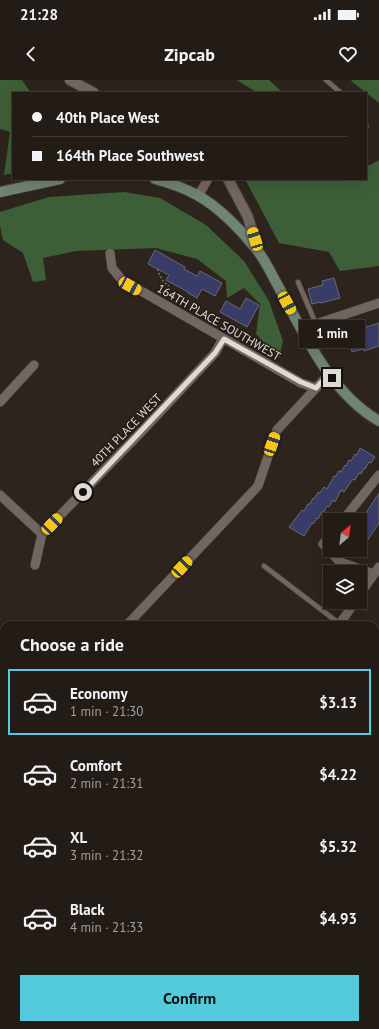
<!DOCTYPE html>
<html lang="en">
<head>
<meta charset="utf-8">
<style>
	:root { --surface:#221b16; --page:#2e2823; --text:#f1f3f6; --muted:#a2a1a1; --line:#3f3935; --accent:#53cbdc }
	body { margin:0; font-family:"PT Sans",sans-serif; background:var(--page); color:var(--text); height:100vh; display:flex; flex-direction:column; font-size:15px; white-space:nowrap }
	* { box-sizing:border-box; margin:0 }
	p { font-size:13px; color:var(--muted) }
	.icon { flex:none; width:22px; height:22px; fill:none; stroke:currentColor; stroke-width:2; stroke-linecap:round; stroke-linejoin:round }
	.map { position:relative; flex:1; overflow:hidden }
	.panel { position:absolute; left:0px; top:541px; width:379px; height:408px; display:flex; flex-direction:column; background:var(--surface); border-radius:12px 12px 0 0; box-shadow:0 4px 16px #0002,0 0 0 1px var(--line) }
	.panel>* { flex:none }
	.banner { position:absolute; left:12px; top:12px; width:355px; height:88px; border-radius:0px; box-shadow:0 4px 16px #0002,0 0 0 1px var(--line); display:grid; align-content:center; height:88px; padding:0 20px; background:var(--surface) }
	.needle { width:26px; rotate:29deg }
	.buttons { position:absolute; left:323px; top:433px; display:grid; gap:8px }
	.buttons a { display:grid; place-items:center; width:44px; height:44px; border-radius:0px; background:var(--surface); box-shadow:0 4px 16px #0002,0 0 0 1px var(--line); font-size:20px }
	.end { position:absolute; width:18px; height:18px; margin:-9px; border:5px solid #e0dad5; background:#111; box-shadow:0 0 0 2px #111 }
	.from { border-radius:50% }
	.bubble { position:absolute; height:28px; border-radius:0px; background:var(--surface); box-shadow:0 4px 16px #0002,0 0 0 1px var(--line); font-size:13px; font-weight:600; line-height:28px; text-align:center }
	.car { position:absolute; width:12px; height:24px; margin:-12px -6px; border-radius:5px; box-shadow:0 0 3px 1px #0007; background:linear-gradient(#f5c518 24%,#345 0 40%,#f5c518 0 76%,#345 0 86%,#f5c518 0) }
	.banner b { display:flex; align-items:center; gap:14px; height:38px; font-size:15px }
	.banner b+b { border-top:1px solid var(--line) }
	.banner i { width:10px; height:10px; background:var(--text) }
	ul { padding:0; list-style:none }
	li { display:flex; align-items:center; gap:12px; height:66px; margin:0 8px 6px; padding:0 12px; border:2px solid transparent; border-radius:0px }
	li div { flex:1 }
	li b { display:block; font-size:15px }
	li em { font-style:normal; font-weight:600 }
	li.active { border-color:var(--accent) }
	li>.icon { width:36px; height:36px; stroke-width:1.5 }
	h2 { padding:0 20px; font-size:18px; line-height:48px }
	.action { display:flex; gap:8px; margin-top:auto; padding:8px 20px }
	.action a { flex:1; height:46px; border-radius:0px; background:var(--accent); color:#111; font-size:16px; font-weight:600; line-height:46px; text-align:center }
	.status { display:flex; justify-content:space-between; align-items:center; height:28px; padding:0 20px; background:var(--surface); direction:ltr }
	.status svg { height:11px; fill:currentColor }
	header { display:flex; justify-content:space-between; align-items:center; height:52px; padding:0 20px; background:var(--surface); font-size:18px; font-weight:600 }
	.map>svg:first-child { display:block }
	.green { fill:#364d31 }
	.forest { fill:#3d5f37 }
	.building { fill:#3a3c68; stroke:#686975 }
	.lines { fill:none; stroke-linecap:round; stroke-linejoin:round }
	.service-casing { stroke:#463f38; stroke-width:6 }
	.minor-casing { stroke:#463f38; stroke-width:10 }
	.tertiary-casing { stroke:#463f38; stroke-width:12 }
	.secondary-casing { stroke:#463f38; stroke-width:12 }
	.path { stroke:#79716b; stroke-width:1.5; stroke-dasharray:2 2; stroke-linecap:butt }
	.service { stroke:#72675f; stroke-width:4.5 }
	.minor { stroke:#72675f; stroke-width:9 }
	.tertiary { stroke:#72675f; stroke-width:10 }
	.secondary { stroke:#708473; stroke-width:10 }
	.route { stroke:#e0dad5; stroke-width:5 }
	.labels { text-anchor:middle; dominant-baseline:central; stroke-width:3; stroke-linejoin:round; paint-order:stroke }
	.street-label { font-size:12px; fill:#e0dad5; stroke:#231b14 }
</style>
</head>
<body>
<div class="status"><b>21:28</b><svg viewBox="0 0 49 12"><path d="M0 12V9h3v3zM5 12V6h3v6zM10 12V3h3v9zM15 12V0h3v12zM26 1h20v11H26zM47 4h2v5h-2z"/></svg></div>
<header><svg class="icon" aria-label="back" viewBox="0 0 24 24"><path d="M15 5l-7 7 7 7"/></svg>Zipcab<svg class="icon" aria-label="heart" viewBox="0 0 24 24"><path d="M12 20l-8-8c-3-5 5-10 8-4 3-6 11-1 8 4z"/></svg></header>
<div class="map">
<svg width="379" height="949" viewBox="0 0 379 949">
	<rect width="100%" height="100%" fill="#2d241d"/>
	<path class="green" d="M220,945H258L257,948L258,949H217Z"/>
	<path class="forest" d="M0,0H22L31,13H13V93L4,95L10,52L0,49Z
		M237,0H269L283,13H256V12Z
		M352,0H379V23L351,1Z
		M379,80V186L340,191L329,172L279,163L245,99H366V85H370Z
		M124,112L160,118L206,145L244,181L269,221L283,261L279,278L256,254L260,224L244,208L227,218L226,201L197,179L156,168L76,171L43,178L46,200L33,202L23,173L3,160L0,146V132L49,117Z"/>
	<path class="building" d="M155,170L185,187L184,189L197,196L200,191L222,203L215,216L202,209L197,218L188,213V212L166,200L169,195L148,184Z
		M334,198L340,218L321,223V222L312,224L308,209L323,205L322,201Z
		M246,218L259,225L247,247L220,232L226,221L240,229Z
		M379,243V266L364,271L363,269L352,272L347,253Z
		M360,368L375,377L371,383L369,382L365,389L364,388L361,394L359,393L355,400L353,399L344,412L341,410L335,422L333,420L329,427L327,426L324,432H322L318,439L317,438L313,444L312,443L304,456L289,447L302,430L304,431L308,424H310L313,418L314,419L318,412L320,413L324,407L327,409L334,396L335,397L339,391L341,392L345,385L346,386L349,380L351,381L355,374L357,375Z
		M379,413V443L360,472V442Z"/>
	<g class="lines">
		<defs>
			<path id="service" d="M326,0L341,13
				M366,45V47
				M298,202L316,244
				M264,486L340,544
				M0,800L4,802"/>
			<path id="minor" d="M198,116L208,99
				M110,173L112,188L122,200L301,303L316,308L329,294
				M301,249L379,223
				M0,322L34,285
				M0,415L42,454
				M343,440L379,395
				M42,454L144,349L215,273L223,259
				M330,456L323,464L340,482L374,494
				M35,485L42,454
				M360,514L379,487
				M127,545L258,406L277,350L316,308
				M339,545L355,522
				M0,590L4,593
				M375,692L379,687
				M375,710L379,712
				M0,721L4,723
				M0,778L4,775
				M0,906L4,902
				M145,945L152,949
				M363,945L370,949"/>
			<path id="tertiary" d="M70,0L94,13
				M228,99L248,137L258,171"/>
			<path id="secondary" d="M155,99C170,103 184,108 197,115C219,127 242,151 257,170C265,180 271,193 277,204C304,253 329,312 379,341
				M0,112L60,99"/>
		</defs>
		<use href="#service" class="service-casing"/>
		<use href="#minor" class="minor-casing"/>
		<use href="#tertiary" class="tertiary-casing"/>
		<use href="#secondary" class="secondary-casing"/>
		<path class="path" d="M158,189V192L163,201L169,206
			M211,949L213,945
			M223,949L225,946L236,945L241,949"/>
		<use href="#service" class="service"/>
		<use href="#minor" class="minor"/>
		<use href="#tertiary" class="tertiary"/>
		<use href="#secondary" class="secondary"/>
	</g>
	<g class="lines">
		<path class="route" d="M83,412L215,273L224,259L301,302L316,308L329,294L332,298"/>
	</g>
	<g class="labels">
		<g class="street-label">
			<text transform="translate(219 242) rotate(30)">164TH PLACE SOUTHWEST</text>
			<text transform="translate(126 350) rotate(-46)">40TH PLACE WEST</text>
		</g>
	</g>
</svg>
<div class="buttons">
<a><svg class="needle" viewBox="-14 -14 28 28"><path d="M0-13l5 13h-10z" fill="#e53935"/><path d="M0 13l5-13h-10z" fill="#a2a1a1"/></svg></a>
<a><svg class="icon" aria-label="layers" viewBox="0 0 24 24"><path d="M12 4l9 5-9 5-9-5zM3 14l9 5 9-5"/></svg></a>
</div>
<i class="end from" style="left:83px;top:412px"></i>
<i class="end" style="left:332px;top:298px"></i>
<div class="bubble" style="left:299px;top:240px;width:66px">1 min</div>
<i class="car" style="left:255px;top:159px;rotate:343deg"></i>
<i class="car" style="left:130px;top:206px;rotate:119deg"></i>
<i class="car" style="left:287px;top:223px;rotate:151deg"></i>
<i class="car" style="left:272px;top:364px;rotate:19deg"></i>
<i class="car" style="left:52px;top:444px;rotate:44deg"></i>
<i class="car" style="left:182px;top:487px;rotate:43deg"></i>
<div class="banner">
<b><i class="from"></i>40th Place West</b>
<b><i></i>164th Place Southwest</b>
</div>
<section class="panel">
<h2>Choose a ride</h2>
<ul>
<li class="active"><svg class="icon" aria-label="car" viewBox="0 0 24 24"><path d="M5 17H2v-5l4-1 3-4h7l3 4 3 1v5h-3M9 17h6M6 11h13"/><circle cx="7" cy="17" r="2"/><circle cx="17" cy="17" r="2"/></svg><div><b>Economy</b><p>1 min · 21:30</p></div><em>$3.13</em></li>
<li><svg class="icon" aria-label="car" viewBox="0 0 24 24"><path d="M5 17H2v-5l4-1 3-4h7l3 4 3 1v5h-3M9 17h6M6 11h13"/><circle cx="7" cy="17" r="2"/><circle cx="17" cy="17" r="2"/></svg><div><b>Comfort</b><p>2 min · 21:31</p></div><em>$4.22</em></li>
<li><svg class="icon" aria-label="car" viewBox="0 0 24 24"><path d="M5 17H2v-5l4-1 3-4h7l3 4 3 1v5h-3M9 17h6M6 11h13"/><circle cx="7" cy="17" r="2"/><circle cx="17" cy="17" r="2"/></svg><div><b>XL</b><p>3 min · 21:32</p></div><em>$5.32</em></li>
<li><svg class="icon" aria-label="car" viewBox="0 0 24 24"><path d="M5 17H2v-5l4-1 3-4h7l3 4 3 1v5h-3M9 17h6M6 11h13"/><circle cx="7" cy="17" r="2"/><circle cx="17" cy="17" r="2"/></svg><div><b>Black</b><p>4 min · 21:33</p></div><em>$4.93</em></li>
</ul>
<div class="action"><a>Confirm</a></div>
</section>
</div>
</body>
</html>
